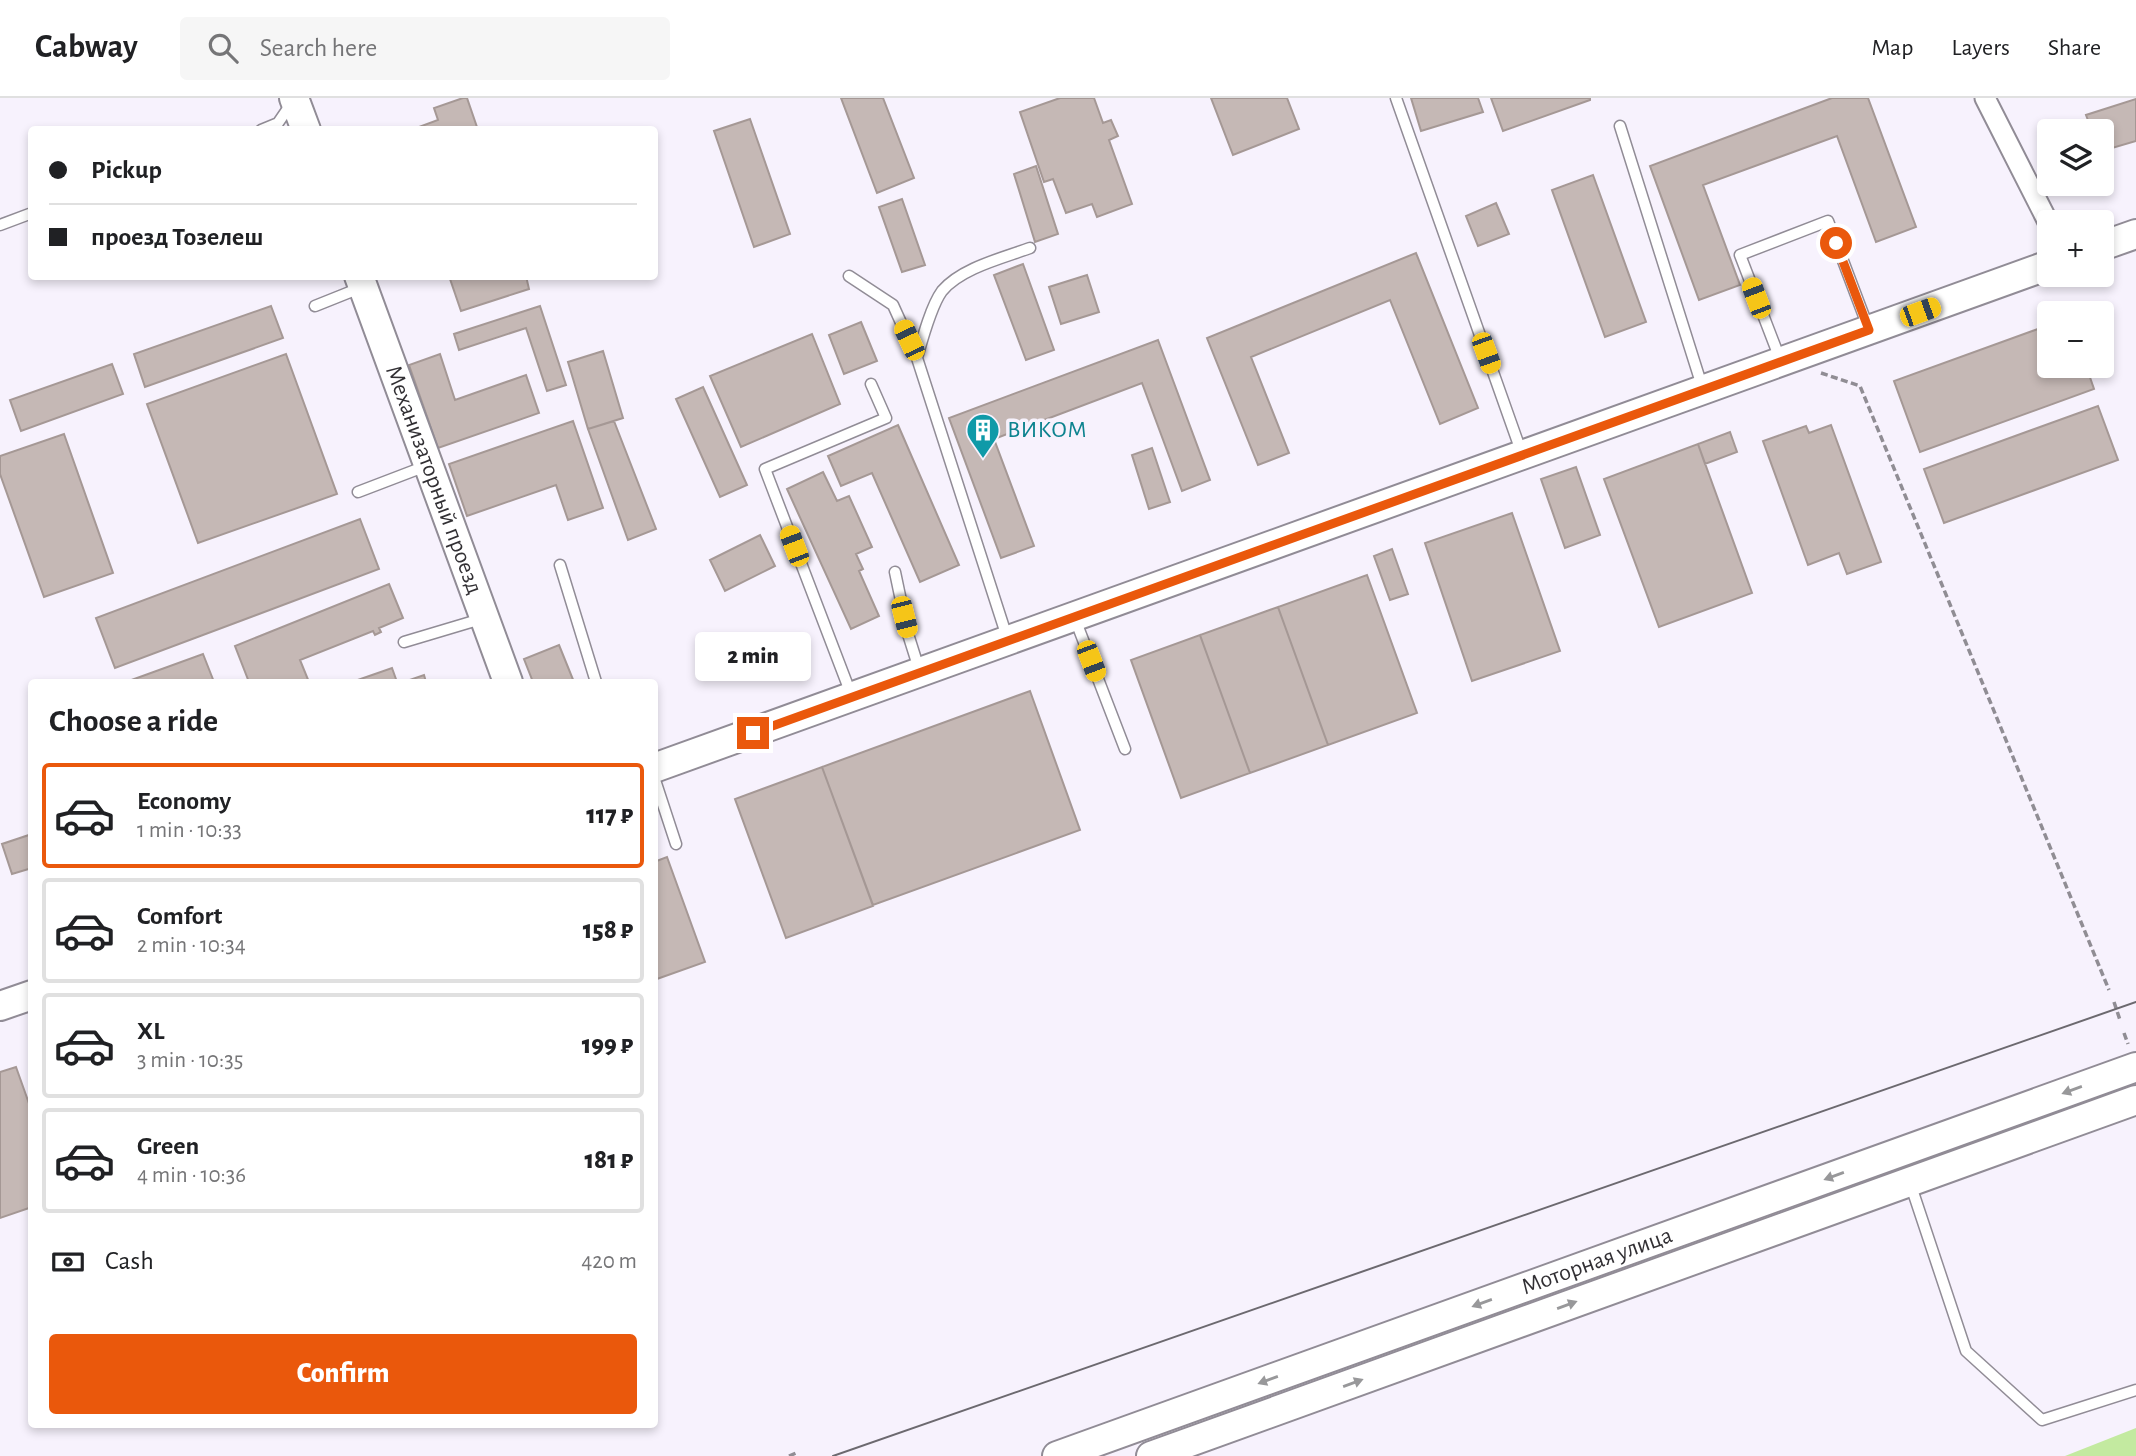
<!DOCTYPE html>
<html lang="en">
<head>
<meta charset="utf-8">
<style>
	:root { --surface:#fff; --page:#f6f6f6; --text:#202124; --muted:#757577; --line:#e0e0e0; --accent:#ea580c }
	body { margin:0; font-family:"Alegreya Sans",sans-serif; background:var(--page); color:var(--text); height:100vh; display:flex; flex-direction:column; font-size:26px; white-space:nowrap }
	* { box-sizing:border-box; margin:0 }
	p { font-size:23px; color:var(--muted) }
	.icon { flex:none; width:38px; height:38px; fill:none; stroke:currentColor; stroke-width:2; stroke-linecap:round; stroke-linejoin:round }
	.map { position:relative; flex:1; overflow:hidden }
	.panel { position:absolute; left:28px; top:581px; width:630px; height:749px; display:flex; flex-direction:column; background:var(--surface); border-radius:7px; box-shadow:0 4px 10px #0003 }
	.panel>* { flex:none }
	.guide { position:absolute; left:28px; top:28px; width:630px; height:154px; border-radius:7px; box-shadow:0 4px 10px #0003; display:grid; align-content:center; height:154px; padding:0 21px; background:var(--surface) }
	.fabs { position:absolute; left:2037px; top:21px; display:grid; gap:14px }
	.fabs a { display:grid; place-items:center; width:77px; height:77px; border-radius:7px; background:var(--surface); box-shadow:0 4px 10px #0003; font-size:35px }
	.end { position:absolute; width:32px; height:32px; margin:-16px; border:9px solid #ea580c; background:#fff; box-shadow:0 0 0 4px #fff }
	.from { border-radius:50% }
	.bubble { position:absolute; height:49px; border-radius:7px; background:var(--surface); box-shadow:0 4px 10px #0003; font-size:23px; font-weight:800; line-height:49px; text-align:center }
	.car { position:absolute; width:21px; height:42px; margin:-21px -10px; border-radius:9px; box-shadow:0 0 5px 2px #0007; background:linear-gradient(#f5c518 24%,#345 0 40%,#f5c518 0 76%,#345 0 86%,#f5c518 0) }
	.guide b { display:flex; align-items:center; gap:24px; height:66px; font-size:26px }
	.guide b+b { border-top:2px solid var(--line) }
	.guide i { width:18px; height:18px; background:var(--text) }
	ul { padding:0; list-style:none }
	li { display:flex; align-items:center; gap:21px; height:105px; margin:0 14px 10px; padding:0 7px; border:4px solid var(--line); border-radius:7px }
	li div { flex:1 }
	li b { display:block; font-size:26px }
	li em { font-style:normal; font-weight:800 }
	li.active { border-color:var(--accent) }
	li>.icon { width:63px; height:63px; stroke-width:1.5 }
	h2 { padding:0 21px; font-size:32px; line-height:84px }
	.pay { display:flex; align-items:center; gap:18px; height:77px; padding:0 21px; font-size:26px }
	.pay p { margin-inline-start:auto }
	.action { display:flex; gap:14px; margin-top:auto; padding:14px 21px }
	.action a { flex:1; height:80px; border-radius:7px; background:var(--accent); color:#fff; font-size:28px; font-weight:800; line-height:80px; text-align:center }
	header { display:flex; align-items:center; gap:42px; box-sizing:border-box; height:98px; padding:0 35px; background:var(--surface); border-bottom:2px solid var(--line) }
	header strong { font-size:33px }
	nav { display:flex; gap:38px; margin-inline-start:auto; font-size:24px }
	.search { width:490px; height:63px; background:var(--page); display:flex; align-items:center; gap:18px; box-sizing:border-box; padding:0 24px; border-radius:7px; color:var(--muted); font-size:26px }
	.map>svg:first-child { display:block }
	.green { fill:#c3eaa0 }
	.building { fill:#c5b8b5; stroke:#a59895; stroke-width:2 }
	.lines { fill:none; stroke-linecap:round; stroke-linejoin:round }
	.lane-casing { stroke:#918c96; stroke-width:13 }
	.street-casing { stroke:#918c96; stroke-width:23 }
	.secondary-casing { stroke:#918c96; stroke-width:32 }
	.path { stroke:#908d94; stroke-width:3.5; stroke-dasharray:7 3.5; stroke-linecap:butt }
	.lane { stroke:#fff; stroke-width:10 }
	.street { stroke:#fff; stroke-width:19 }
	.secondary { stroke:#fff; stroke-width:28 }
	.tram { stroke:#6c696f; stroke-width:2 }
	.oneway { fill:#98989a }
	.route { stroke:#ea580c; stroke-width:9 }
	.labels { text-anchor:middle; dominant-baseline:central; stroke-width:7; stroke-linejoin:round; paint-order:stroke }
	.culture-label { font-size:24px; fill:#0d838f; stroke:#f7f2fd; text-anchor:start }
	.street-label { font-size:24px; fill:#323034; stroke:#f7f2fd }
</style>
</head>
<body>
<header>
<strong>Cabway</strong>
<div class="search"><svg class="icon" aria-label="search" viewBox="0 0 24 24"><circle cx="10" cy="10" r="6"/><path d="M15 15l6 6"/></svg>Search here</div>
<nav><a>Map</a><a>Layers</a><a>Share</a></nav>
</header>
<div class="map">
<svg width="2136" height="1358" viewBox="0 0 2136 1358">
	<rect width="100%" height="100%" fill="#f7f2fd"/>
	<path class="green" d="M2136,1330V1358H2065Z"/>
	<path class="building" d="M463,0H467L478,32H411L438,22L434,10Z
		M841,0H883L914,80L877,95Z
		M1060,0H1094L1103,25L1111,22L1118,38L1109,42L1132,106L1097,119L1092,106L1066,115L1053,81L1044,84L1020,14Z
		M1211,0H1287L1299,31L1233,57Z
		M1411,0H1478L1483,14L1421,33Z
		M1491,0H1590V2L1503,33Z
		M1832,0H1868L1916,129L1876,144L1837,38L1703,87L1740,187L1699,202L1650,68Z
		M2136,1V43L2102,53V33H2092L2086,17Z
		M750,21L790,136L754,149L714,33Z
		M1036,68L1058,136L1035,144L1014,76Z
		M1593,77L1646,224L1605,239L1552,92Z
		M902,101L925,167L902,174L879,109Z
		M1496,105L1509,136L1478,148L1466,118Z
		M1416,155L1478,310L1440,326L1390,202L1251,259L1289,355L1258,367L1207,240Z
		M1023,166L1054,252L1026,262L994,177Z
		M1087,177L1099,214L1061,226L1049,189Z
		M449,178H526L529,191L461,213Z
		M271,208L283,240L145,289L134,256Z
		M540,208L566,287L547,293L526,230L459,252L454,236Z
		M861,224L877,263L844,276L829,237Z
		M2049,227V268H2086L2094,291L1920,354L1894,283Z
		M812,236L840,306L741,349L710,278Z
		M1158,242L1210,382L1182,393L1142,285L994,341L1034,448L1001,460L949,320Z
		M603,253L623,320L588,331L568,264Z
		M286,256L337,396L198,445L147,306Z
		M440,256L455,302L526,277L539,315L438,350L409,267Z
		M112,266L123,296L21,333L10,302Z
		M703,289L747,387L720,399L676,301Z
		M2098,308L2118,362L1944,425L1924,371Z
		M573,323L603,410L568,422L556,387L467,418L449,366Z
		M614,323L656,431L628,442L588,331Z
		M898,327L959,467L920,484L872,375L841,388L828,358Z
		M1831,327L1881,464L1847,476L1839,455L1808,467L1763,343L1806,328L1809,335Z
		M1730,334L1737,354L1705,366L1698,346Z
		M64,336L113,475L44,499L0,376V358Z
		M1698,346L1752,495L1659,529L1604,381Z
		M1152,350L1170,404L1149,411L1132,357Z
		M1576,369L1600,437L1565,450L1541,381Z
		M823,374L837,403L849,398L872,449L856,456L863,471L859,473L879,518L851,531L787,391Z
		M1512,415L1560,553L1472,583L1425,445Z
		M360,421L379,471L115,570L96,520Z
		M760,437L775,468L725,493L710,462Z
		M1392,451L1408,496L1390,502L1374,458Z
		M1367,477L1417,615L1328,647L1278,509Z
		M389,486L403,520L379,530L381,534L375,537L373,533L300,562L309,584H249L235,548Z
		M1278,509L1328,647L1250,675L1200,537Z
		M1200,537L1250,675L1181,700L1131,562Z
		M559,547L574,584H533L524,561Z
		M203,556L214,584H126Z
		M392,570L397,584H352Z
		M424,577L426,584H404Z
		M1030,593L1080,732L873,807L822,669Z
		M822,669L873,808L786,840L735,701Z
		M32,736V770L12,776L2,746Z
		M667,759L705,864L654,882V764Z
		M16,969L32,1014V1109L0,1120V974Z"/>
	<g class="lines">
		<defs>
			<path id="lane" d="M1396,0L1521,353
				M1620,28L1702,288
				M261,32L278,25L291,6
				M0,127L32,115
				M849,178L893,207L917,260
				M315,208L360,190
				M1780,261L1740,157L1828,123L1868,229
				M358,394L426,368
				M560,467L596,584
				M895,474L908,536L919,571
				M1075,521L1125,651
				M1007,539L917,260C922,242 931,208 942,193C961,170 1003,160 1030,150
				M404,544L481,521
				M851,596L765,371L886,320L871,286
				M654,679L676,746
				M1911,1088L1966,1253L2042,1322L2136,1292"/>
			<path id="street" d="M1985,0L2049,126"/>
			<g id="secondary">
				<path d="M294,0L306,32"/>
				<path d="M2102,148L2136,136"/>
				<path id="s1" d="M359,178L508,584"/>
				<path d="M654,670L2049,167"/>
				<path d="M0,908L32,897"/>
				<path id="s2" d="M1057,1358L2136,969"/>
				<path d="M1151,1358L2136,1002"/>
			</g>
		</defs>
		<use href="#lane" class="lane-casing"/>
		<use href="#street" class="street-casing"/>
		<use href="#secondary" class="secondary-casing"/>
		<path class="path" d="M1821,275L1860,288L2109,892
			M2114,904L2120,922
			M2124,935L2128,946
			M789,1358L796,1355"/>
		<use href="#lane" class="lane"/>
		<use href="#street" class="street"/>
		<use href="#secondary" class="secondary"/>
		<path class="tram" d="M833,1358L2136,904"/>
	</g>
	<defs><path id="oneway-solid" d="M-6-.8H1V-3.2L6.5 0L1 3.2V.8H-6Z" transform="scale(1.75)"/></defs>
	<g class="oneway">
		<use href="#oneway-solid" transform="translate(2072 992) rotate(160)"/>
		<use href="#oneway-solid" transform="translate(1834 1078) rotate(160)"/>
		<use href="#oneway-solid" transform="translate(1482 1205) rotate(160)"/>
		<use href="#oneway-solid" transform="translate(1567 1207) rotate(-20)"/>
		<use href="#oneway-solid" transform="translate(1268 1282) rotate(160)"/>
		<use href="#oneway-solid" transform="translate(1353 1285) rotate(-20)"/>
	</g>
	<g class="lines">
		<path class="route" d="M753,635L1869,232L1836,145"/>
	</g>
	<defs>
		<symbol id="building-pin" viewBox="-11 -11 22 30"><path d="M0 17L-7.5 6A9.5 9.5 0 1 1 7.5 6Z" fill="#0f9aa8" stroke="#f7f2fd"/><path d="M-4-6H4V6H1V3H-1V6H-4ZM-2.5-4.3h1.7v1.8h-1.7ZM.8-4.3h1.7v1.8H.8ZM-2.5-1h1.7V.8h-1.7ZM.8-1h1.7V.8H.8Z" fill="#fff"/></symbol>
	</defs>
	<g fill-rule="evenodd">
		<use href="#building-pin" x="964" y="313" width="38" height="52"/>
	</g>
	<g class="labels">
		<g class="culture-label">
			<text x="1007" y="332">ВИКОМ</text>
		</g>
		<g class="street-label">
			<text stroke="none"><textPath href="#s1" startOffset="217">Механизаторный проезд</textPath></text>
			<text stroke="none"><textPath href="#s2" startOffset="574">Моторная улица</textPath></text>
		</g>
	</g>
</svg>
<div class="fabs">
<a><svg class="icon" aria-label="layers" viewBox="0 0 24 24"><path d="M12 4l9 5-9 5-9-5zM3 14l9 5 9-5"/></svg></a>
<a>+</a>
<a>−</a>
</div>
<i class="end from" style="left:1836px;top:145px"></i>
<i class="end" style="left:753px;top:635px"></i>
<div class="bubble" style="left:695px;top:534px;width:116px">2 min</div>
<i class="car" style="left:1756px;top:200px;rotate:339deg"></i>
<i class="car" style="left:1920px;top:214px;rotate:70deg"></i>
<i class="car" style="left:909px;top:242px;rotate:335deg"></i>
<i class="car" style="left:1486px;top:255px;rotate:160deg"></i>
<i class="car" style="left:794px;top:448px;rotate:339deg"></i>
<i class="car" style="left:904px;top:519px;rotate:166deg"></i>
<i class="car" style="left:1091px;top:563px;rotate:159deg"></i>
<div class="guide">
<b><i class="from"></i>Pickup</b>
<b><i></i>проезд Тозелеш</b>
</div>
<section class="panel">
<h2>Choose a ride</h2>
<ul>
<li class="active"><svg class="icon" aria-label="car" viewBox="0 0 24 24"><path d="M5 17H2v-5l4-1 3-4h7l3 4 3 1v5h-3M9 17h6M6 11h13"/><circle cx="7" cy="17" r="2"/><circle cx="17" cy="17" r="2"/></svg><div><b>Economy</b><p>1 min · 10:33</p></div><em>117 ₽</em></li>
<li><svg class="icon" aria-label="car" viewBox="0 0 24 24"><path d="M5 17H2v-5l4-1 3-4h7l3 4 3 1v5h-3M9 17h6M6 11h13"/><circle cx="7" cy="17" r="2"/><circle cx="17" cy="17" r="2"/></svg><div><b>Comfort</b><p>2 min · 10:34</p></div><em>158 ₽</em></li>
<li><svg class="icon" aria-label="car" viewBox="0 0 24 24"><path d="M5 17H2v-5l4-1 3-4h7l3 4 3 1v5h-3M9 17h6M6 11h13"/><circle cx="7" cy="17" r="2"/><circle cx="17" cy="17" r="2"/></svg><div><b>XL</b><p>3 min · 10:35</p></div><em>199 ₽</em></li>
<li><svg class="icon" aria-label="car" viewBox="0 0 24 24"><path d="M5 17H2v-5l4-1 3-4h7l3 4 3 1v5h-3M9 17h6M6 11h13"/><circle cx="7" cy="17" r="2"/><circle cx="17" cy="17" r="2"/></svg><div><b>Green</b><p>4 min · 10:36</p></div><em>181 ₽</em></li>
</ul>
<div class="pay"><svg class="icon" aria-label="cash" viewBox="0 0 24 24"><path d="M3 7h18v10H3z"/><circle cx="12" cy="12" r="2"/></svg>Cash<p>420 m</p></div>
<div class="action"><a>Confirm</a></div>
</section>
</div>
</body>
</html>
